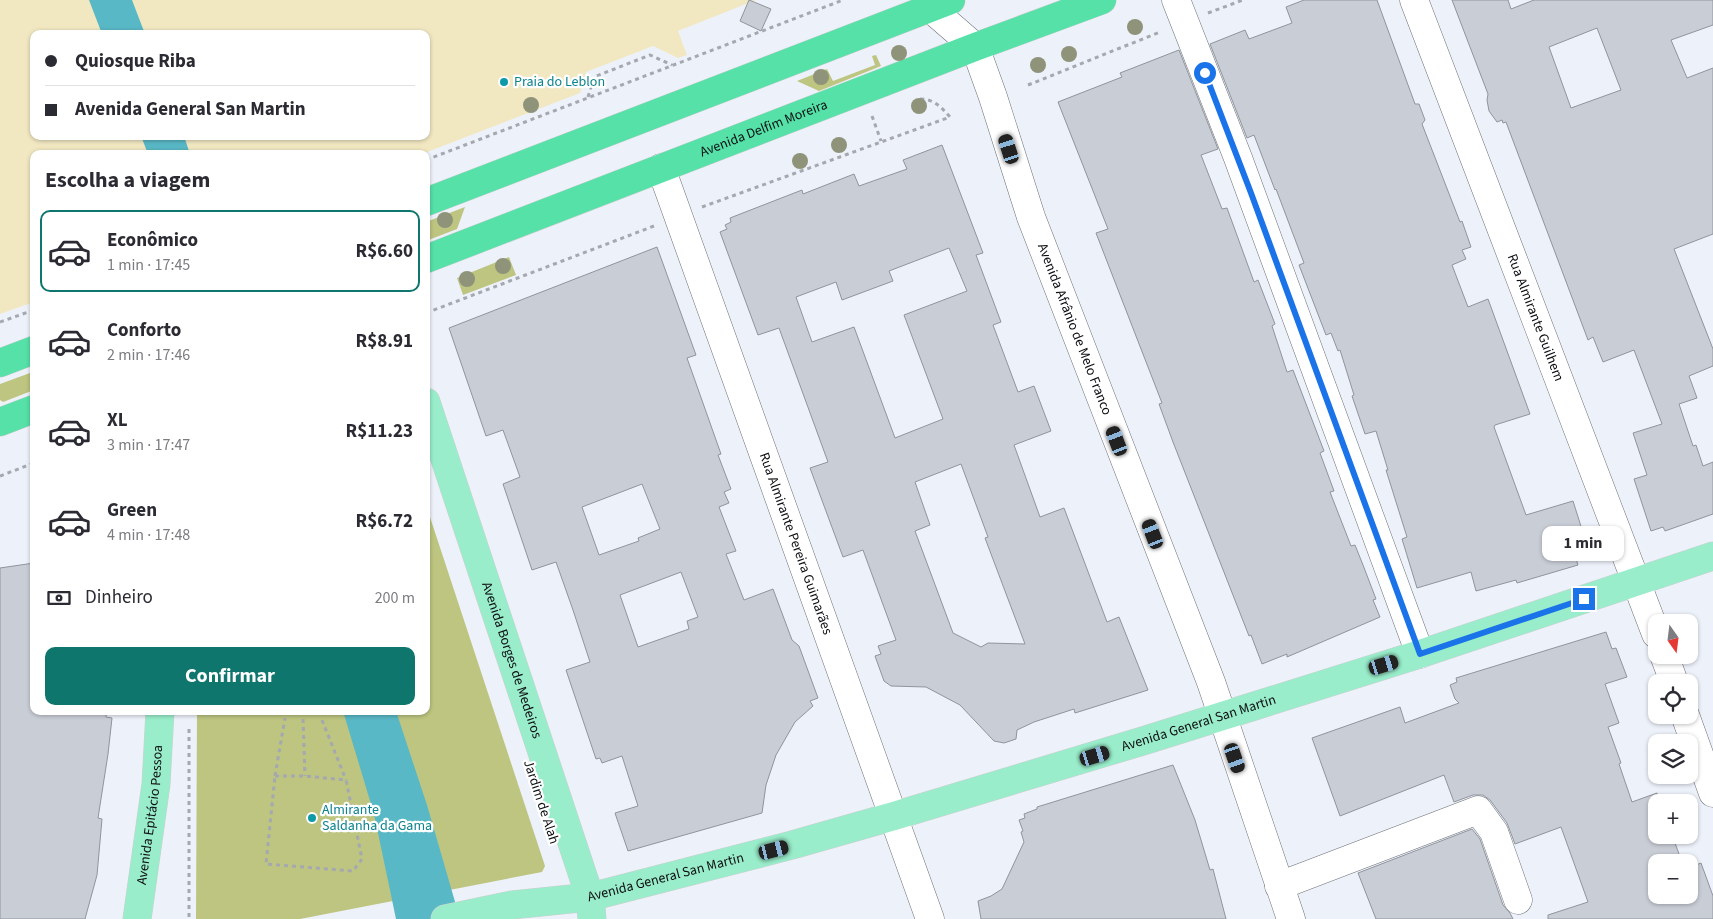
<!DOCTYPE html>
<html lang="pt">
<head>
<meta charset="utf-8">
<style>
	:root { --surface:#fff; --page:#f7f7f7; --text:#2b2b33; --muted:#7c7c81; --line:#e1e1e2; --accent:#0f766e }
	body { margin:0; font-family:"Source Sans 3",sans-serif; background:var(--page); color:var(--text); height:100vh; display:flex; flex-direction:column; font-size:19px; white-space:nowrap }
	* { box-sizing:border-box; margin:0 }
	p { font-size:16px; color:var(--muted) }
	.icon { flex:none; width:28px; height:28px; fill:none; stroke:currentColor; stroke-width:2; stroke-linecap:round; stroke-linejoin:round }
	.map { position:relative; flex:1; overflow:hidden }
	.details { position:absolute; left:30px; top:150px; width:400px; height:565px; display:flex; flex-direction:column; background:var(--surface); border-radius:10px; box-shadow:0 1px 4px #0004 }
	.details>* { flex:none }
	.guide { position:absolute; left:30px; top:30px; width:400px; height:110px; border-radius:10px; box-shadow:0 1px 4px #0004; display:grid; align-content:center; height:110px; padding:0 15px; background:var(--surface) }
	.needle { width:32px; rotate:166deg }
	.tools { position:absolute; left:1648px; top:614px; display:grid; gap:10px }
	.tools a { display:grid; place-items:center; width:50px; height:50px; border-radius:10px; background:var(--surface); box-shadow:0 1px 4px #0004; font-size:25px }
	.end { position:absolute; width:22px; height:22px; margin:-11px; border:6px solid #1a73e8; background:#fff; box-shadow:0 0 0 2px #fff }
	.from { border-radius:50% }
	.bubble { position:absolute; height:35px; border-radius:10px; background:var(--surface); box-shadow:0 1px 4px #0004; font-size:16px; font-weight:700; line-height:35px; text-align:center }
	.car { position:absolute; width:15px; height:30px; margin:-15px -8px; border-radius:6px; box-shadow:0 0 4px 1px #0007; background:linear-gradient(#222 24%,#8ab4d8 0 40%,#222 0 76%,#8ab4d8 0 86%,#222 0) }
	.guide b { display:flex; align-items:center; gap:18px; height:48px; font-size:19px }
	.guide b+b { border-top:1px solid var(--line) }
	.guide i { width:12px; height:12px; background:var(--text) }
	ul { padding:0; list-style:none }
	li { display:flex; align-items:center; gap:15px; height:82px; margin:0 10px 8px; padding:0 5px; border:2px solid transparent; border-radius:10px }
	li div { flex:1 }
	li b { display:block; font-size:19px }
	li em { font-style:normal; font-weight:700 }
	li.current { border-color:var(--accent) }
	li>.icon { width:45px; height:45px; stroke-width:1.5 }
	h2 { padding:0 15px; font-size:22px; line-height:60px }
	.pay { display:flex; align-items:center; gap:12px; height:55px; padding:0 15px; font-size:19px }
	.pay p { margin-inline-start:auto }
	.button { display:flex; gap:10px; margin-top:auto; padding:10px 15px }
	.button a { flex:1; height:58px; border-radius:10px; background:var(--accent); color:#fff; font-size:20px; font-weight:700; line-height:58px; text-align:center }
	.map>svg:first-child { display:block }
	.green { fill:#bdc580 }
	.sand { fill:#f1e8c2; fill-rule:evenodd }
	.water { fill:#59b8c6 }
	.building { fill:#c9cdd6; stroke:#90949c; fill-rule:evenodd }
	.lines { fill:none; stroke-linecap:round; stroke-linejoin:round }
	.minor-casing { stroke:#6e7179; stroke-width:29 }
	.major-casing { stroke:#cfcfcf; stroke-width:29 }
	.highway-casing { stroke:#cfcfcf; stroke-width:29 }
	.path { stroke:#a5a8af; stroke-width:3; stroke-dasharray:4 4; stroke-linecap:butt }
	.minor { stroke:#fff; stroke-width:28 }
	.major { stroke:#99edcb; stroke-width:28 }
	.highway { stroke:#55e1a8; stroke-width:28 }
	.tree { fill:#8e937a }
	.route { stroke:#1a73e8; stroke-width:6 }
	.culture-dot { fill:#0f9aa8; stroke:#fff; stroke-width:2 }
	.labels { text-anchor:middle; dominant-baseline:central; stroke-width:4.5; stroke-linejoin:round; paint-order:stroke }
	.culture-label { font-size:14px; fill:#0d838f; stroke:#fff; text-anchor:start }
	.street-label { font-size:14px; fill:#0d0e11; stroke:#fff }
</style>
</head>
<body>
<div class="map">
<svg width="1713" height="919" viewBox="0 0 1713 919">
	<rect width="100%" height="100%" fill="#edf1fa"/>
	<path class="green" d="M876,55L881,66L819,91L797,81L827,69L833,81L875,65L872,56Z
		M465,207L457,229L426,241V222Z
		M509,257L516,275L463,295L457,278Z
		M30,373L34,381V390L3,402L0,400V384Z
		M426,505L545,866L542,872L300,919H196L197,711H426Z"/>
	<path class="sand" d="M0,0H756L678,31L687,55L678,58L653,46L586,72L580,93L422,154H34V302L0,314ZM34,34H426V136H34Z"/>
	<path class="water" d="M89,0H132L145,34H102Z
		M141,136H184L190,154H148Z
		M343,711H396L427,805L460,919H396L374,814Z"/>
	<path class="building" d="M749,0L771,9L761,31L740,21Z
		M1304,0H1377L1415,104H1419L1425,120L1422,124L1460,222L1462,221L1471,247L1462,250L1466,259L1452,265L1468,307L1488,299L1530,414L1495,425L1494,427L1526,515L1573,501L1585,539L1571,543L1578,565L1517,583L1516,580L1476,591L1471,572L1417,588L1402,539L1407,537L1386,470H1388L1376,431L1365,434L1352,396L1354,395L1340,350L1338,351L1331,333L1326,335L1299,265L1304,263L1276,189L1275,190L1254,135L1247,138L1210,44L1245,30L1249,39L1292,23L1286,7Z
		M1452,0H1508L1511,9L1534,0H1713V25L1671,40L1687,78L1713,68V234L1674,249L1713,349V366L1689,376L1697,398L1679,404L1693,446L1696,445L1703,466L1713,462V514L1665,531L1663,527L1651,531L1634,479L1647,475L1633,433L1662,424L1634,350L1603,362L1593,337L1588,340L1506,122L1503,123L1502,120L1497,122L1489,111L1487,100L1488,94ZM1597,28L1621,90L1571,108L1549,47Z
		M1179,50L1218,149L1201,155L1222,209L1227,208L1254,282L1258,280L1275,324L1272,326L1287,372L1293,370L1324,451L1320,453L1334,491L1330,492L1351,546L1355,545L1363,565L1376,599L1373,600L1380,617L1287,657V654L1262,664L1251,635L1249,636L1173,442L1159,404L1162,403L1096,233L1108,229L1058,102L1122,77L1120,73Z
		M942,145L983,253L976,255L1001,322L993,325L1018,392L1034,386L1051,431L1014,445L1040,517L1064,508L1107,622L1119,617L1148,690L1075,713L1074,709L1034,722L1017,730L1016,739L1004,743L994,741L960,705L926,687L891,686L884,681L875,656L881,654L878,646L896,640L863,550L843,557L810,468L828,462L779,328L758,335L720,232L727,229L725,225L731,222L730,218L802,190L803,194L854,174L859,186L907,169L903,160ZM949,248L967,291L904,315L943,419L895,438L854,327L812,342L796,297L836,282L842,300L893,281L889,271ZM961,464L988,537L985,538L1025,644L988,643L981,647L953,633L915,531L930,525L915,482Z
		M657,247L696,355L687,358L721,454L718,455L731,489L724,492L729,503L719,507L736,551L726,554L744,600L773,589L792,640L799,646L818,698L810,701L813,706L795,722L776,755L766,785L762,813L628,851L615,813L638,806L622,756L602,763L600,758L596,759L566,670L590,662L573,610L556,562L532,570L503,484L520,477L503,430L486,436L449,328ZM642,484L660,529L638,538L639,541L599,555L582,507ZM681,572L698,617L687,621L689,629L638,647L620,595Z
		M34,563V711H106V717L112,718L108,754L98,818L102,819L97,875L85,919H0V568Z
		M1606,632L1612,649L1616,648L1627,677L1605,684L1619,723L1608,727L1621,763L1619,764L1632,802L1657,793L1660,802H1656V835H1672L1682,862H1656V895H1689V868L1701,863L1713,896V919H1548V915L1588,902L1561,827L1515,844L1507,823L1490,800L1483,795H1473L1454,802L1444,775L1340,816L1312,738L1400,707L1405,723L1459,703L1455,699L1450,685L1457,682L1456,678Z
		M1173,765L1195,820L1210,870L1213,869L1226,919H981L978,901L991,896L1002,889L1024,842L1021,832L1023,831L1019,820L1025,818L1024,814L1037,809V807Z
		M1472,829L1480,839L1503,905L1510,913L1513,919H1376L1358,873Z"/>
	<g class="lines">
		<defs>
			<g id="minor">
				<path d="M1176,0L1238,158L1420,654"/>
				<path id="s1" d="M1414,0L1656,634"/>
				<path id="s2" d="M930,8L975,47L993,97L1031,217L1211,682L1291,919"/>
				<path id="s3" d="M661,168L930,919"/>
				<path d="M1664,655L1674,682"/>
				<path d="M1685,715L1713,793"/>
				<path d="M1279,886L1478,810L1494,832L1518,900"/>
			</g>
			<g id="major">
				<path id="s4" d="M426,402L590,897L592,919"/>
				<path id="s5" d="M137,919L156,784L160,711"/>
				<path id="s6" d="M445,919L512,905L590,897L792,845L894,816L1146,740L1420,654L1713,556"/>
			</g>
			<g id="highway">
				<path d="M426,202L951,0"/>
				<path id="s7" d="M426,259L975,47L1102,0"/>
				<path d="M0,363L34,350"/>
				<path d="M0,422L34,409"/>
			</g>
		</defs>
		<use href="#minor" class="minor-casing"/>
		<use href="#major" class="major-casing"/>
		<use href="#highway" class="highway-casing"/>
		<path class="path" d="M1208,13L1243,0
			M1028,85L1160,32
			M588,97L594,77L650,55L672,65
			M872,116L881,141
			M426,160L843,0
			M702,207L950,117C941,107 934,99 920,99
			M426,313L654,226
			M0,322L34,310
			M0,476L34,463
			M303,719L305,776
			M322,720L346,780
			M189,729V919
			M275,776H305L346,780L362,859L353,871L266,864Z
			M275,776L285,718"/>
		<use href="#minor" class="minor"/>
		<use href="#major" class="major"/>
		<use href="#highway" class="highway"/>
	</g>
	<g class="tree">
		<circle cx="1135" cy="27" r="8"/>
		<circle cx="899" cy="53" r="8"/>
		<circle cx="1069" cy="54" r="8"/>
		<circle cx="1038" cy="65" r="8"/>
		<circle cx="821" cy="77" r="8"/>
		<circle cx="531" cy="105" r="8"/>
		<circle cx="919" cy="106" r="8"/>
		<circle cx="839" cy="145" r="8"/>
		<circle cx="800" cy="161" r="8"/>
		<circle cx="445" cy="220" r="8"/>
		<circle cx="503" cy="266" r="8"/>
		<circle cx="467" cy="279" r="8"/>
	</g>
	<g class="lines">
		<path class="route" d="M1205,73L1251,193L1420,654L1584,599"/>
	</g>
	<g class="culture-dot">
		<circle cx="504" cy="82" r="5"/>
		<circle cx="312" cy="818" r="5"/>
	</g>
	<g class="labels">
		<g class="culture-label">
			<text x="514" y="82">Praia do Leblon</text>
			<text x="322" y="810">Almirante<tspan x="322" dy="16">Saldanha da Gama</tspan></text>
		</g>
		<g class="street-label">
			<text stroke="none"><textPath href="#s7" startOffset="362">Avenida Delfim Moreira</textPath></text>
			<text stroke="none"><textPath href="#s1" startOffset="340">Rua Almirante Guilhem</textPath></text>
			<text stroke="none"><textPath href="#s2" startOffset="359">Avenida Afrânio de Melo Franco</textPath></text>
			<text stroke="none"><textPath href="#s3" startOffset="399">Rua Almirante Pereira Guimarães</textPath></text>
			<text stroke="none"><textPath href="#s4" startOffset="272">Avenida Borges de Medeiros</textPath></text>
			<text stroke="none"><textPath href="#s6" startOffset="780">Avenida General San Martin</textPath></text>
			<text transform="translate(541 802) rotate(72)">Jardim de Alah</text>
			<text stroke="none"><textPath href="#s5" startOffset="105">Avenida Epitácio Pessoa</textPath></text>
			<text stroke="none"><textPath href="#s6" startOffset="225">Avenida General San Martin</textPath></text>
		</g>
	</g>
</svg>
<div class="tools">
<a><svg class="needle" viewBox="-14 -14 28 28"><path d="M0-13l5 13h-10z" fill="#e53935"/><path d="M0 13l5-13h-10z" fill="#7c7c81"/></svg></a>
<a><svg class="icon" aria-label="locate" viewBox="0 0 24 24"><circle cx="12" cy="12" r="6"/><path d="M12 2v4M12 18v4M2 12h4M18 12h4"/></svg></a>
<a><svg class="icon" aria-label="layers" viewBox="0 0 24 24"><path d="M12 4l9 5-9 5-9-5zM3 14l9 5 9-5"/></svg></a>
<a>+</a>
<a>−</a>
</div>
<i class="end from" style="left:1205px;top:73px"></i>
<i class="end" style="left:1584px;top:599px"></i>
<div class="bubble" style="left:1542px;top:526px;width:82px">1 min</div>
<i class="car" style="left:1009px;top:149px;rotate:342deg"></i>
<i class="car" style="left:1117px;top:441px;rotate:339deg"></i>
<i class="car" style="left:1153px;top:534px;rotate:339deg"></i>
<i class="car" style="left:1384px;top:665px;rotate:73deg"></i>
<i class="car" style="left:1095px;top:756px;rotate:73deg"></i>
<i class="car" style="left:1235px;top:758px;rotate:161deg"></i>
<i class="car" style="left:774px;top:850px;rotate:76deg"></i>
<div class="guide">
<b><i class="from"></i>Quiosque Riba</b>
<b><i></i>Avenida General San Martin</b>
</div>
<section class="details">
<h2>Escolha a viagem</h2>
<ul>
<li class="current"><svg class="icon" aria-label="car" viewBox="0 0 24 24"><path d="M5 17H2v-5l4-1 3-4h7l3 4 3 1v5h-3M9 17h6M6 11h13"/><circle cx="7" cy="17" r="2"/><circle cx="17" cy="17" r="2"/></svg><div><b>Econômico</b><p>1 min · 17:45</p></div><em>R$6.60</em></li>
<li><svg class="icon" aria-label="car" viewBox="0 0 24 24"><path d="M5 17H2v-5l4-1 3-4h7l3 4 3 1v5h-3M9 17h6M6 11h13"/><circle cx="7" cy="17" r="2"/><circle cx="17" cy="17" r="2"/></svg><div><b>Conforto</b><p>2 min · 17:46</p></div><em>R$8.91</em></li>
<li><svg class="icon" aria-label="car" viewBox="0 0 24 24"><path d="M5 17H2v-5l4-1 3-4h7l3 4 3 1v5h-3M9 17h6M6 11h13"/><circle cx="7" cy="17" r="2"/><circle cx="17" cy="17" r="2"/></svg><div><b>XL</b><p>3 min · 17:47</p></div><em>R$11.23</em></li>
<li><svg class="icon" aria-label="car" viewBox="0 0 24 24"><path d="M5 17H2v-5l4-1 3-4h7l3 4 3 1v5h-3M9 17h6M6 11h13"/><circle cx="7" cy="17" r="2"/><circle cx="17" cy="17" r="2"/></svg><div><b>Green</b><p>4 min · 17:48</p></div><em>R$6.72</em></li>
</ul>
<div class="pay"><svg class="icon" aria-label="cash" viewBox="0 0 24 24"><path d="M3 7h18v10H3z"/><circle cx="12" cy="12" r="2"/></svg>Dinheiro<p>200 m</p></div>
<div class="button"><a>Confirmar</a></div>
</section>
</div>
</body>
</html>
